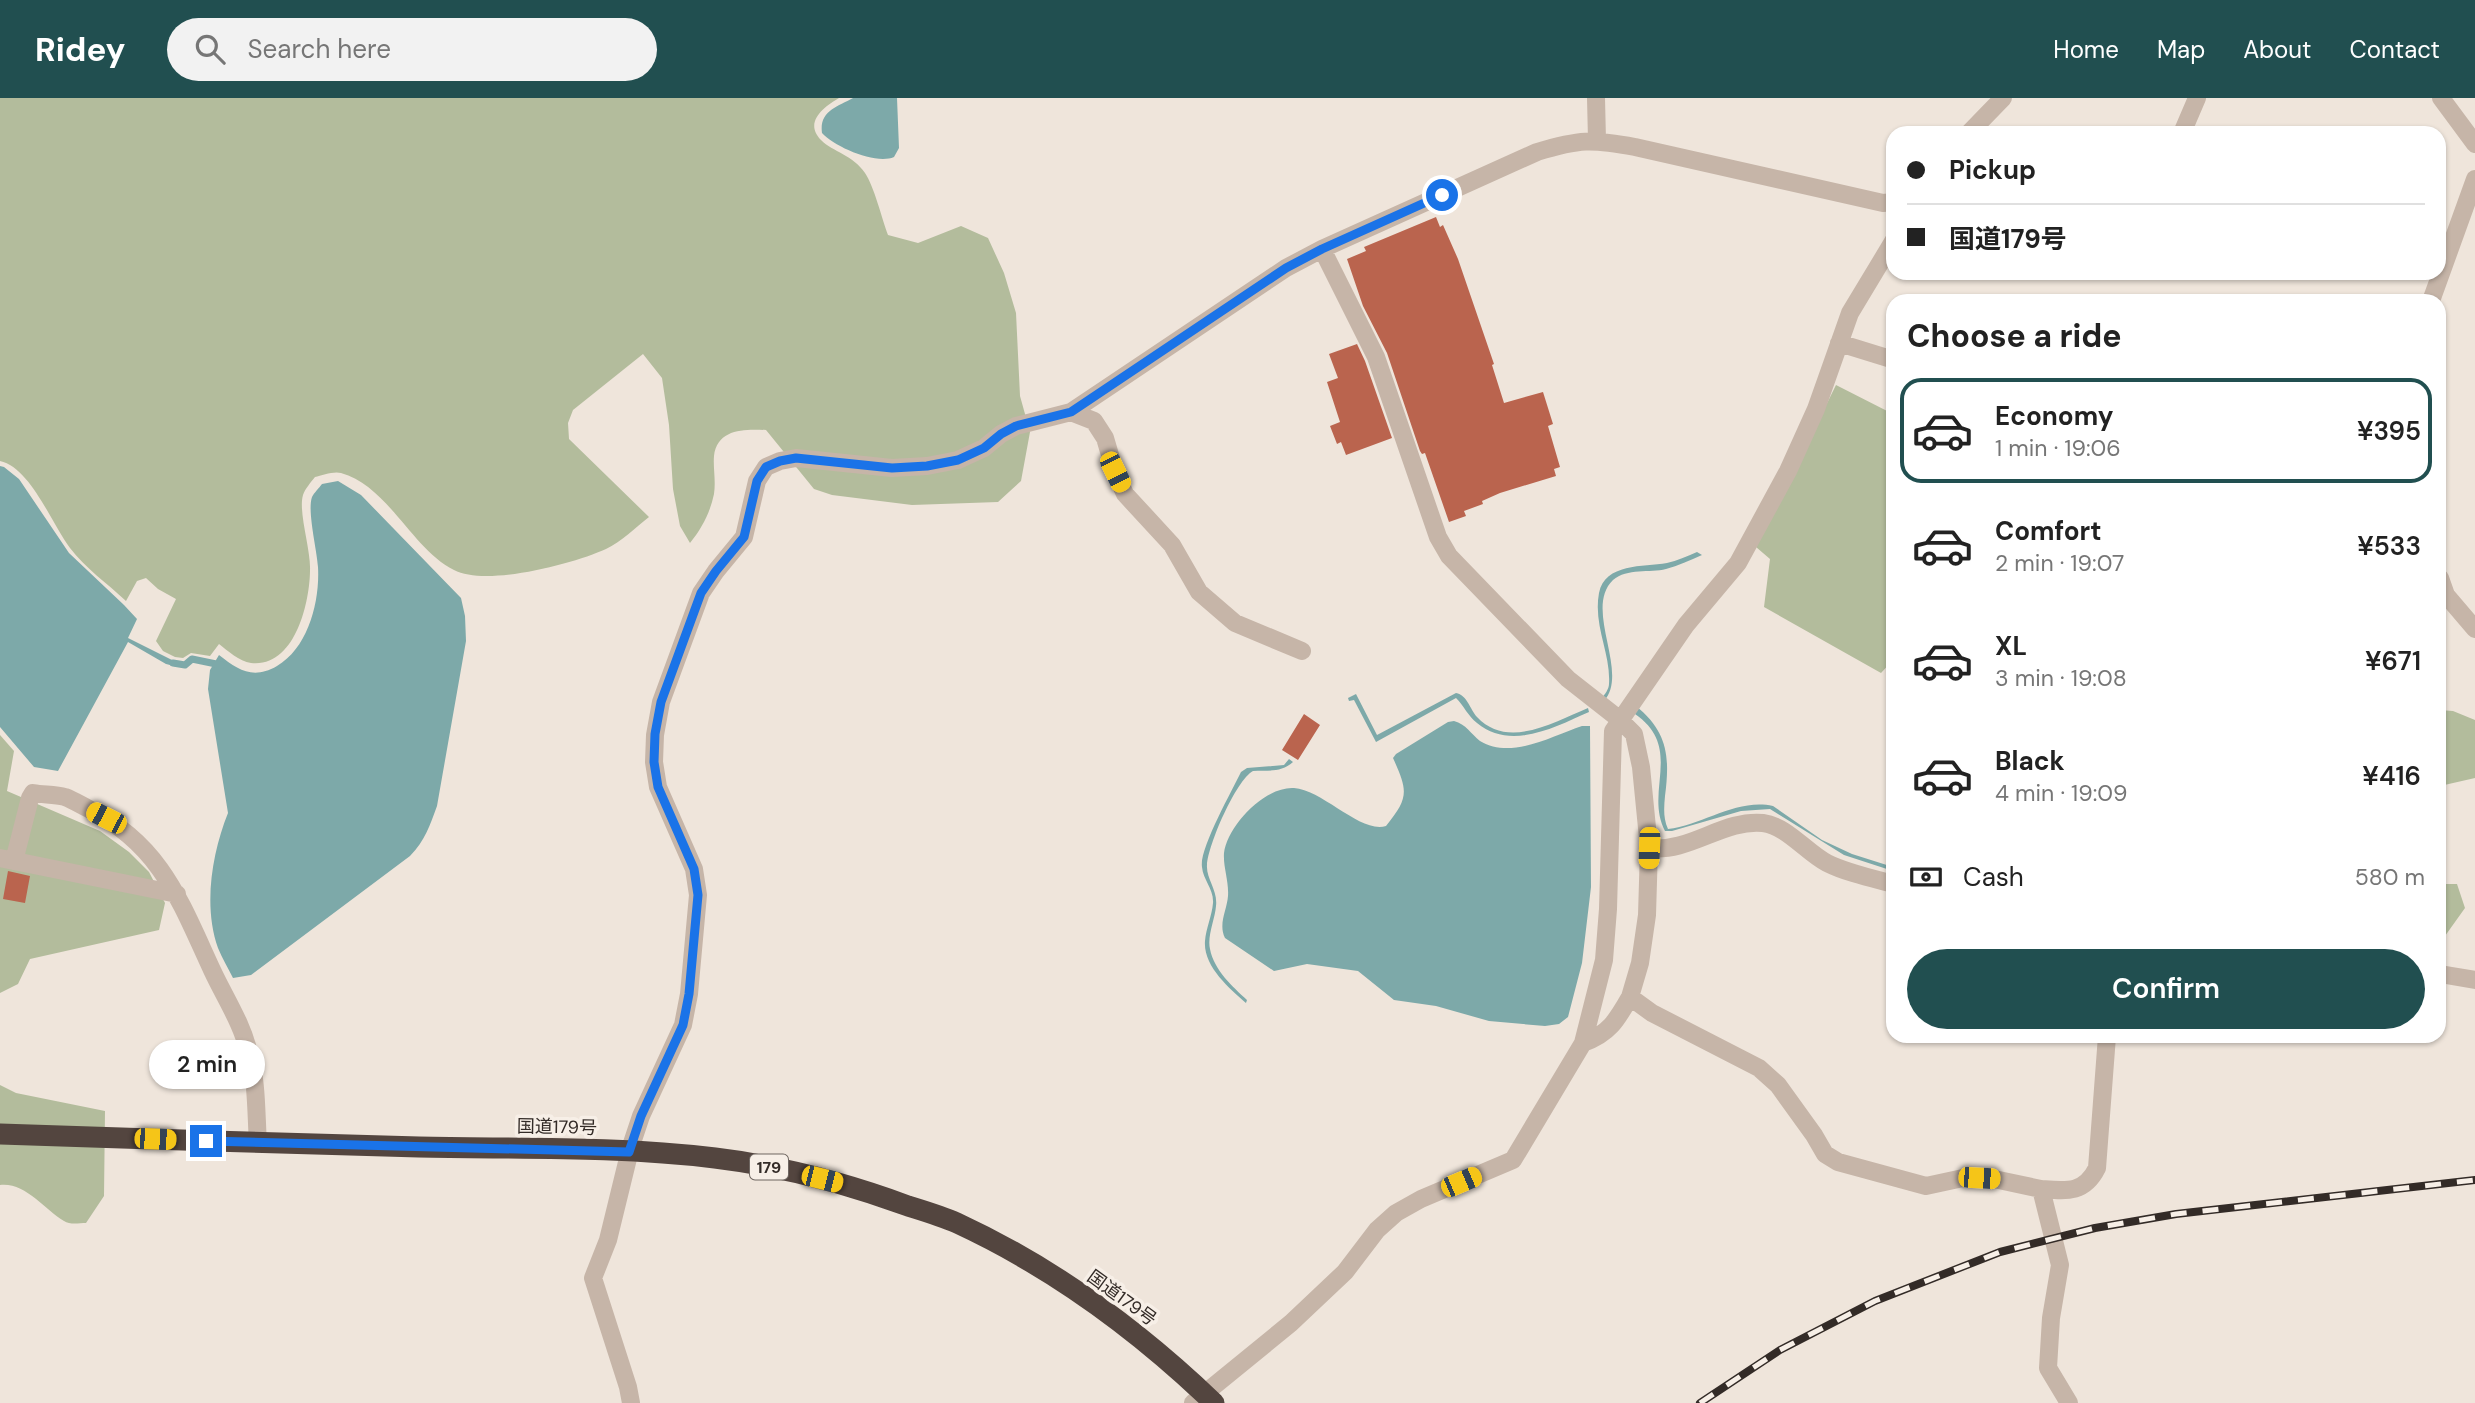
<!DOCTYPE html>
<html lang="en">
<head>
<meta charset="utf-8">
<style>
	:root { --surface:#fff; --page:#f2f2f2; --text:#222; --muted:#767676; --line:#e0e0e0; --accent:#214f50 }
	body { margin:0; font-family:"DM Sans","Noto Sans JP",sans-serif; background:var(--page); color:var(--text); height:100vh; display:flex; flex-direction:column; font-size:26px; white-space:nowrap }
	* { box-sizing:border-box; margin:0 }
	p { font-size:23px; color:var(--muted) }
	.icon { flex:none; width:38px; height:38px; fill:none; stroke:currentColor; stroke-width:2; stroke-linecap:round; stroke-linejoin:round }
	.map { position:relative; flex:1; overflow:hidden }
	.sheet { position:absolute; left:1886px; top:196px; width:560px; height:749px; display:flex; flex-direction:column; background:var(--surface); border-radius:21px; box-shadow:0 2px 5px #0004 }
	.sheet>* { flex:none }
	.hud { position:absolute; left:1886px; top:28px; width:560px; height:154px; border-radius:21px; box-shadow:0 2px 5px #0004; display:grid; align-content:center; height:154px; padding:0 21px; background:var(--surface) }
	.end { position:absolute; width:32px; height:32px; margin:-16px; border:9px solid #1a73e8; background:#fff; box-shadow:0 0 0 4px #fff }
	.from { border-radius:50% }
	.bubble { position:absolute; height:49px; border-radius:24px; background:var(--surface); box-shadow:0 2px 5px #0004; font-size:23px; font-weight:600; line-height:49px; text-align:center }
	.car { position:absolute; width:21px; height:42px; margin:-21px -10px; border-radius:9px; box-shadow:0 0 5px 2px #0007; background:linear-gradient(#f5c518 24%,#345 0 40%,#f5c518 0 76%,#345 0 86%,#f5c518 0) }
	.hud b { display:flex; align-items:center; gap:24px; height:66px; font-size:26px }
	.hud b+b { border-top:2px solid var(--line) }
	.hud i { width:18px; height:18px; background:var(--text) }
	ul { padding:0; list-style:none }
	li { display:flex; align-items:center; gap:21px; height:105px; margin:0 14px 10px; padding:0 7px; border:4px solid transparent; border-radius:21px }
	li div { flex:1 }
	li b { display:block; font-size:26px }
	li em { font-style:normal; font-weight:600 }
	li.on { border-color:var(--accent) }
	li>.icon { width:63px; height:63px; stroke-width:1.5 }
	h2 { padding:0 21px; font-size:32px; line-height:84px }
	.pay { display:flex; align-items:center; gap:18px; height:77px; padding:0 21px; font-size:26px }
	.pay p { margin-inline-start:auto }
	.cta { display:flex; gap:14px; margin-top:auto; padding:14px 21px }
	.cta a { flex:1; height:80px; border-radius:42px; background:var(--accent); color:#fff; font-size:28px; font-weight:600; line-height:80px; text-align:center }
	header { display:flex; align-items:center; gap:42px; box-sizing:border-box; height:98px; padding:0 35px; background:var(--accent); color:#fff }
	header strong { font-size:33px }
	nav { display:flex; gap:38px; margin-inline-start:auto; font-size:24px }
	.search { width:490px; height:63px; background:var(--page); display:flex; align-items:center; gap:18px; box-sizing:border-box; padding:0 24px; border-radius:38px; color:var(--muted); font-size:26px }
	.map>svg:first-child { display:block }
	.green { fill:#b3bc9c }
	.water { fill:#7da9a9 }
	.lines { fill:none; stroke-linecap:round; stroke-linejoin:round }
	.stream { stroke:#7da9a9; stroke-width:7 }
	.building { fill:#ba644e }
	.minor { stroke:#c6b5a8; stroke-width:18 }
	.highway { stroke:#53453f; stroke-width:21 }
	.rail-casing { stroke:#332b27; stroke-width:8 }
	.rail { stroke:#f7efe7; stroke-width:5; stroke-dasharray:16; stroke-linecap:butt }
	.route { stroke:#1a73e8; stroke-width:9 }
	.labels { text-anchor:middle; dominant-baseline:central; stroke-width:7; stroke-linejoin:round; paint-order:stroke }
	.shield { fill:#f7efe7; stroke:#6e6661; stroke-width:2 }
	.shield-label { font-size:16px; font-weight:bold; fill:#332b27 }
	.street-label { font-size:18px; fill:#332b27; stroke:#f7efe7 }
</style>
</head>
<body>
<header>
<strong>Ridey</strong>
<div class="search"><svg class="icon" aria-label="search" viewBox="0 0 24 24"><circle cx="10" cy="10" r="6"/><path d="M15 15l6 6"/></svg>Search here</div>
<nav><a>Home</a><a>Map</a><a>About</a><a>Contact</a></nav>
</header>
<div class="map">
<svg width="2475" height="1305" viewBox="0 0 2475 1305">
	<rect width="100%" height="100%" fill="#efe5db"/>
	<path class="green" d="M0,0H839C825,8 803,24 821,42C833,54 853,57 865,75C874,88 882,121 888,137L918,145L961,128L988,140L1004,175L1016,215L1020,298L1030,334L1021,383L998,404L912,407L832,397L814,391L766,332C746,331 717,330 714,358C713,370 716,383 714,396C710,415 702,430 690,445L680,428L673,391L669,327L662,280L643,256L573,312L568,325L569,341L649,419C636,429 621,444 606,451C573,466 486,489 454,472C412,451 388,388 341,375C334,373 322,377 315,379C311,384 305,391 303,397C298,414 311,452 310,472C310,504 295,570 251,565C239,563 228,553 219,546L210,558L191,555L183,560L175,559L163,553L156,543L176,501L158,491L146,480L137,483L126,503C108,486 85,470 70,450C52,426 30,369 0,363Z
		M1836,287L1893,316L1894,561L1881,575L1764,509L1770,461L1756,449Z
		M2440,612L2453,613L2475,622V680L2440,688Z
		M0,637L14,653L7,693L100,733L129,754L149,774L165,805L159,832L30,861L18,886L0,895Z
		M2440,786H2457L2465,810L2445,838L2440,839Z
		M0,987L16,995L105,1013L104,1098L86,1125C79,1125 70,1127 64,1123C44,1111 25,1084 0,1087Z"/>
	<path class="water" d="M853,0H897L899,50L894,59C876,67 835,49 822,35C819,13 837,9 853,0Z
		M0,368L4,369L19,381L69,455L124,507L137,521L128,540L182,567L178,569L166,566L128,544L58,673L34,669L0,629Z
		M338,383L361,397L461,500L465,518L466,543L437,708C430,727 425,743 410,758L251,877L233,880C228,870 222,860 218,850C203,808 212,755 228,715L208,591L210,572L219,557C238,572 253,582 277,568C308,550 320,504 318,469C317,452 307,413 312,399C314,395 319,390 322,386Z
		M1697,454L1702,457C1690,462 1678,468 1666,471C1650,475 1627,470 1613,482C1583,511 1630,574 1604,603L1602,600C1605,596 1609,591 1609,586C1611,555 1593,528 1599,495C1605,465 1643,469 1667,465C1677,463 1687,458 1697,454Z
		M1456,595C1467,597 1470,611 1477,619C1508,652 1554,624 1588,610L1589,614C1555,629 1511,653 1477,625C1468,618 1464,608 1456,600L1376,644L1354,602L1349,603L1348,600L1356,596L1377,637Z
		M1636,608C1668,634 1670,659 1665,698C1664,709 1663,720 1668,731C1703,727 1737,700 1773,708L1822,742L1852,756L1893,769V773L1844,757L1770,711L1741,713L1672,733H1665C1644,693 1684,650 1635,616Z
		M1454,623C1466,626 1471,636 1480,643C1511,662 1552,638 1582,628H1590L1591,789L1582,865L1568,919L1559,926L1545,928L1489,923L1436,908L1394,902L1358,873L1307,866L1274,873L1225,840C1218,826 1227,812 1228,798C1229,783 1223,769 1224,755C1227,728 1265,688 1294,690C1323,692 1361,736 1386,728C1409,700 1408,693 1393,660L1396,656L1448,624Z
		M1289,661L1293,664C1281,675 1268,672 1253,673C1236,682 1208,747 1207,767C1206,781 1218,792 1216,808C1215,821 1207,838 1210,851C1214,872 1232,888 1247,902L1246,905C1229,890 1203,868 1205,843C1206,830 1212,818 1213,805C1214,791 1203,782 1202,769C1199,751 1232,693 1241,674L1247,670L1284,667Z"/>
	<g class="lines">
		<path class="stream" d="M173,565L185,567L192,561L221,567"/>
	</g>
	<path class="building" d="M1436,119L1440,129L1443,127L1458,161L1494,266L1492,267L1504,305L1543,294L1553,326L1548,328L1560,369L1554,371L1556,378L1500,395L1482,403L1483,406L1464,413L1466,418L1449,424L1425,355L1422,356L1420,353L1387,255L1363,208L1347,161L1366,153L1364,149Z
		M1357,246L1365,263L1392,340L1346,357L1341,344L1337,346L1330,328L1340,324L1327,284L1338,280L1329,256Z
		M1304,616L1320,627L1298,662L1282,652Z
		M8,773L30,778L25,805L3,801Z"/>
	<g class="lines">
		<path class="minor" d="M1596,0L1597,42
			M2441,0L2475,46
			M1969,35L2003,0
			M2182,35L2197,0
			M1322,151L1376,259L1438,439L1449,458L1568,581L1619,621L1634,636L1641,669L1649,750L1647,817L1640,865L1630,899L1652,915L1759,970L1778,987L1814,1037L1825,1056L1838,1064L1926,1088L1963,1080L1994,1081L2041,1091L2060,1167L2051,1220L2048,1270L2069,1305
			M2431,203L2475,81
			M1839,245L1894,262
			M1071,314L1094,323L1105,340L1115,374L1125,396L1172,447L1199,494L1235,525L1302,553
			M2440,480L2446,497L2475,531
			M1649,750C1690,755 1723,721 1763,725C1787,728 1806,754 1827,765C1847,775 1871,780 1894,786
			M0,760L177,796
			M14,763L30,700L33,695C43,697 55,696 65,699C73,702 81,707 89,711C161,747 180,803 212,872C225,900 242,925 249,955C257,984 256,1015 258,1045
			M2440,876L2475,882
			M1583,945L1604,862L1608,811L1613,633L1686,527L1738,465L1788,373L1816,311L1850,215L1894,142
			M629,1054L641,1018L683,927L689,896L698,797L694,771L658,689L654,664L655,637L661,604L701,495L716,473L744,439L757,383L766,369L780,363L796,360L892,370L927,368L958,362L984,350L1001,336L1016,328L1071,314L1286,170L1322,151L1537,54C1580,41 1591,41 1635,49L1883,105L1894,104
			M2041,1091C2066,1093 2084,1096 2097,1070L2107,938
			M631,1305L628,1289L593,1180L608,1142L631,1048
			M1193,1305L1291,1225L1345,1174L1377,1132L1396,1115L1421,1101L1513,1062L1583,945C1609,936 1617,922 1630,899"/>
		<path class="highway" d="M0,1036C140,1041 279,1045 419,1049C517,1051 617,1048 715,1060C781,1068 846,1085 908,1108C924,1113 941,1118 957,1125C1052,1169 1139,1233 1214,1305"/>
		<defs>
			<path id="rail" d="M1700,1305L1780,1252L1875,1203L2000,1154L2095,1130L2176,1116L2475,1082"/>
		</defs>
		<use href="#rail" class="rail-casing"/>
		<use href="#rail" class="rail"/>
	</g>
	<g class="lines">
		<path class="route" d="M206,1043L629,1054L641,1018L683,927L689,896L698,797L694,771L658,689L654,664L655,636L661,604L701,495L716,473L744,439L757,383L766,369L780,363L796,360L892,370L927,368L958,362L984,350L1001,336L1016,328L1071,314L1286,170L1322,151L1442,97"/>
	</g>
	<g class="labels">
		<rect class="shield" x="750" y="1056.5" width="38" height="25" rx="5"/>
		<g class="shield-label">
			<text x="769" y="1069">179</text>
		</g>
		<g class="street-label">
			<text transform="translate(557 1029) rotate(1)">国道179号</text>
			<text transform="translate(1122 1200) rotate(36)">国道179号</text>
		</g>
	</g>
</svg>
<i class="end from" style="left:1442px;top:97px"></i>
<i class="end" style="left:206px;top:1043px"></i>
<div class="bubble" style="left:149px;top:942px;width:116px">2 min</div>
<i class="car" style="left:1115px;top:374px;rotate:154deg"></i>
<i class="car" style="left:106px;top:720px;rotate:297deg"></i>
<i class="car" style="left:1649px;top:750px;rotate:182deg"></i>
<i class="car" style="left:155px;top:1041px;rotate:92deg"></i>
<i class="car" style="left:1979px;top:1080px;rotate:93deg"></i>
<i class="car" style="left:822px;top:1081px;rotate:104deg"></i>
<i class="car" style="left:1461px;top:1084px;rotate:67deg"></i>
<div class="hud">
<b><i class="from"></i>Pickup</b>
<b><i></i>国道179号</b>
</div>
<section class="sheet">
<h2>Choose a ride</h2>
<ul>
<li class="on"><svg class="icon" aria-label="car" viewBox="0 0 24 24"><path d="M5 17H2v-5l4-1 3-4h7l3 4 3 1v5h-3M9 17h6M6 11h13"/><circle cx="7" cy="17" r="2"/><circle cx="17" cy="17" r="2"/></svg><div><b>Economy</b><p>1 min · 19:06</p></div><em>¥395</em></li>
<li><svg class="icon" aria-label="car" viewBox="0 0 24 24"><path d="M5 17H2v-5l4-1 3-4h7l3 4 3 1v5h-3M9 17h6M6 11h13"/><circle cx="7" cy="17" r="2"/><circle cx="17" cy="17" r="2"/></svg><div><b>Comfort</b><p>2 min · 19:07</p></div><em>¥533</em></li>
<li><svg class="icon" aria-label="car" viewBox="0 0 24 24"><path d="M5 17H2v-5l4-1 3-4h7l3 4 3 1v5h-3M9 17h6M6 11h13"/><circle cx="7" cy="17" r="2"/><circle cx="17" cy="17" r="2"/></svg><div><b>XL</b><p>3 min · 19:08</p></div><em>¥671</em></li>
<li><svg class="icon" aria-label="car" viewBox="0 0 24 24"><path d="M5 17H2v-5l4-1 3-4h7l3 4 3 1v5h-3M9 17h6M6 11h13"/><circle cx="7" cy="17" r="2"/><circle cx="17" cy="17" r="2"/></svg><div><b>Black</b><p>4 min · 19:09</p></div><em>¥416</em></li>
</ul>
<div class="pay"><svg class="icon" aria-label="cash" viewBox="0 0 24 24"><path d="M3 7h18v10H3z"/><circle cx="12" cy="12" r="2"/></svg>Cash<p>580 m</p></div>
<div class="cta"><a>Confirm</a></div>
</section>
</div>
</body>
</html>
